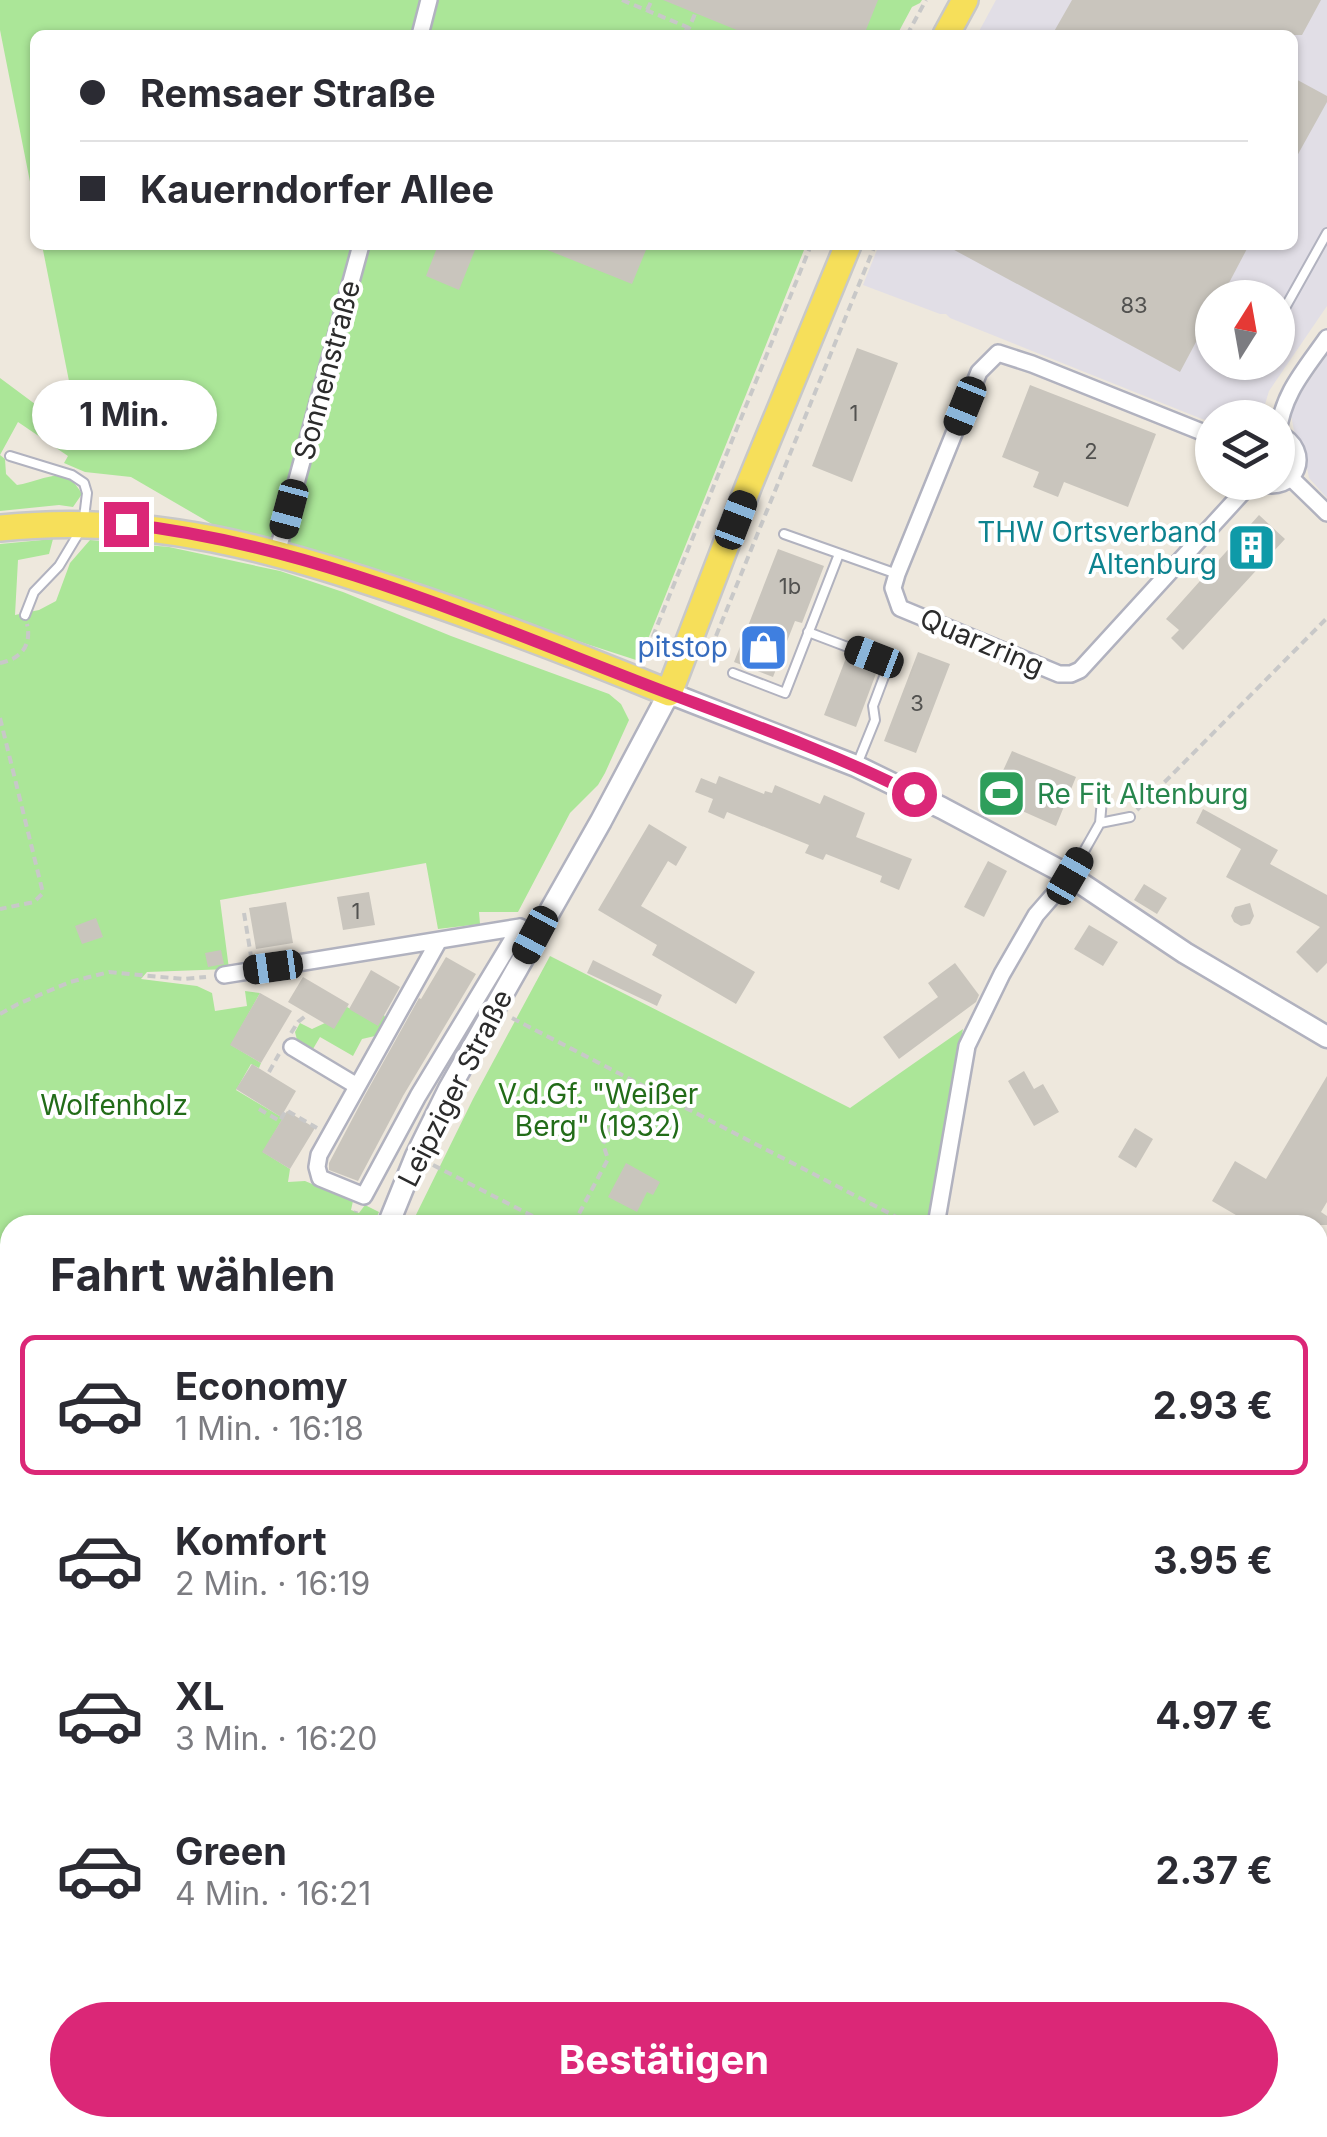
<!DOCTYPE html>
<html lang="de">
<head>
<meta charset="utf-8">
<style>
	:root { --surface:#fff; --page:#f7f7f7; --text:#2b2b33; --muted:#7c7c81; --line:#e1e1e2; --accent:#db2777 }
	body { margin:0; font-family:Inter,sans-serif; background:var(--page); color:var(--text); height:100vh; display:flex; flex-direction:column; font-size:38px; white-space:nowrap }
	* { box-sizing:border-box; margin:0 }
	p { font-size:32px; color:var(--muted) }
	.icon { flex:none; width:55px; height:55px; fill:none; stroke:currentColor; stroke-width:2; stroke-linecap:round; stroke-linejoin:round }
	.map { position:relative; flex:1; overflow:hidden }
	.drawer { position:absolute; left:0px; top:1215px; width:1328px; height:922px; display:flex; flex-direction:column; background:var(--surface); border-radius:30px 30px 0 0; box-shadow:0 2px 8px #0004 }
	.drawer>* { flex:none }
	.hud { position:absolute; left:30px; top:30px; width:1268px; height:220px; border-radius:15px; box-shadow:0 2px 8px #0004; display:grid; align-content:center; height:220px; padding:0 50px; background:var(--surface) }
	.needle { width:65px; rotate:11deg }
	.controls { position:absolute; left:1195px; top:280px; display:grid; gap:20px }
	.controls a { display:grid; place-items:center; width:100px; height:100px; border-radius:50%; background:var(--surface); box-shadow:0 2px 8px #0004; font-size:50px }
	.end { position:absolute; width:45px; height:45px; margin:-22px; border:12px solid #db2777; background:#fff; box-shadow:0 0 0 5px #fff }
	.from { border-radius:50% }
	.bubble { position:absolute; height:70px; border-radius:35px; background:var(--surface); box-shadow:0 2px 8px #0004; font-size:32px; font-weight:700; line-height:70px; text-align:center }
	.car { position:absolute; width:30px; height:60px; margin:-30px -15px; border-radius:12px; box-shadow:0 0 8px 2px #0007; background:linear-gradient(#222 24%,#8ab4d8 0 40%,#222 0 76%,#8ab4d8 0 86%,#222 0) }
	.hud b { display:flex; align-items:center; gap:35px; height:95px; font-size:38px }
	.hud b+b { border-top:2px solid var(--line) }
	.hud i { width:25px; height:25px; background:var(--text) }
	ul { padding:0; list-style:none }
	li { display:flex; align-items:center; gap:30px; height:140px; margin:0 20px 15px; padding:0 30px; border:5px solid transparent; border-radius:15px }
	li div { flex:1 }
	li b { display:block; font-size:38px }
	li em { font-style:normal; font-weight:700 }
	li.current { border-color:var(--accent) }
	li>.icon { width:90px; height:90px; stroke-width:1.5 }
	h2 { padding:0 50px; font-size:45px; line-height:120px }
	.action { display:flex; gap:20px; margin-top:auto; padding:20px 50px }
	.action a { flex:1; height:115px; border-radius:60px; background:var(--accent); color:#fff; font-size:40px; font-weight:700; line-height:115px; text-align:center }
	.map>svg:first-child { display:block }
	.industrial { fill:#e1dee6; fill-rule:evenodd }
	.green { fill:#abe698 }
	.building { fill:#c9c5bd }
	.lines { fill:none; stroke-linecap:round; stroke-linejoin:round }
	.service-casing { stroke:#b1b2bf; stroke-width:12 }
	.minor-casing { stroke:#b1b2bf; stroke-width:20 }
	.tertiary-casing { stroke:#b1b2bf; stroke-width:25 }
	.primary-casing { stroke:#c8c8c8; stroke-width:30 }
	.path { stroke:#c8c8c8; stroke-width:4; stroke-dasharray:8 5; stroke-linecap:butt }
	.service { stroke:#fff; stroke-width:8 }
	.minor { stroke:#fff; stroke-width:15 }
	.tertiary { stroke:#fff; stroke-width:20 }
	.primary { stroke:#f6df5a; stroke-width:25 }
	.route { stroke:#db2777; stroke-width:12 }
	.labels { text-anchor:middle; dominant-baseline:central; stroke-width:8; stroke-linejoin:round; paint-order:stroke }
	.number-label { font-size:22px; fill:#525250 }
	.street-label { font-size:28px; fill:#2b2b2b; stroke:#fff }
	.culture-label { font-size:28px; fill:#0d838f; stroke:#fff; text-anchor:end }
	.shop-label { font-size:28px; fill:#366cbe; stroke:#fff; text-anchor:end }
	.leisure-label { font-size:28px; fill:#27864d; stroke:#fff; text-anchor:start }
	.park-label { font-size:28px; fill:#226c18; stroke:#fff }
</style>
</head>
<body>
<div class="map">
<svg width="1327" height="2137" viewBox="0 0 1327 2137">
	<rect width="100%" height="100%" fill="#eee8dd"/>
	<path class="industrial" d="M996,0H1327V306L1269,391L1263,411L1257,417L1212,418V422L1202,419L950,318L946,314H940L863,285L879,245H1292V35H977ZM1212,298H1278V362H1212Z
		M1327,354V498L1309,478L1303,447L1294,431L1291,415L1295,402Z
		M1327,1550V1883L1318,1890V1554Z"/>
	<path class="green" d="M0,0H922L920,3L912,7L897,35H35V207L0,30Z
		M42,245H806L640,659L636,660L239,531L217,527L131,477L85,472L64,463L68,456L18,422L0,455L5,459L6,474L17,485C45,481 64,462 82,494L73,507L59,505L0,511V378L39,407L75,429L80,416L69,381Z
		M53,539L49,554L18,560L15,615L39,610L56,601L70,563L90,540L169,547L280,571L343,592L451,636L609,694L621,704L629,720L605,773L598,785L570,813L518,912H479L480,924L438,929L426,863L220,900L229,969L147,972L141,979L197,986L212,993L215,1011L247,1006L245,991L260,993L231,1045L261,1063L259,1068L251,1064L236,1090L283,1118L263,1152L290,1169L288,1182L305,1181L353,1201L351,1210L359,1213L365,1205L379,1212L373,1225H10V1835L0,1849V544Z
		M550,956L850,1108L963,1029L928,1225H411L473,1099Z
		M347,1007L376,1024L383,1013L386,1019L375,1036L362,1039L353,1056L320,1037L313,1049L297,1040L295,1032L300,1023L312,1029L325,1023Z
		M776,2128H1220L1224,2137H782Z"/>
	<path class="building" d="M663,0H878L864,35H749Z
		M1072,0H1321L1302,35H1052Z
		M1292,77L1327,96V102L1292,165Z
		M438,245H477L459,290L426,276Z
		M535,245H648L632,284Z
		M945,245H1249L1221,298H1212V312L1180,372Z
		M857,348L898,363L852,482L812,466Z
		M1030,385L1156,434L1128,507L1064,482L1058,497L1033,487L1039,472L1002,457Z
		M1259,515L1285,539L1183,650L1171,638L1179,630L1166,619Z
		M778,549L824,566L802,623L795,621L773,677L734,662Z
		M918,652L950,664L916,753L884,741Z
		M846,658L877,671L856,727L824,715Z
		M1012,751L1076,777L1056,826L991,797Z
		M719,776L764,794L765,791L772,793L775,785L820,804L824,795L865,813L856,837L912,859L899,890L880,882L882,876L826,854L823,860L805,853L809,845L727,812L724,819L708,812L713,799L695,792L701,778L716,784Z
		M1203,809L1278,850L1270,864L1327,895V963L1317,973L1296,952L1320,927L1226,877L1241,849L1196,823Z
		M649,824L687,847L676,866L668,861L641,906L755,972L736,1004L652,955L657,945L598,910Z
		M988,861L1007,871L984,917L964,907Z
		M1144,884L1167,898L1157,914L1134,900Z
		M369,892L375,925L343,930L337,897Z
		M286,902L293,943L256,949L249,908Z
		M1250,903L1254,916L1250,924L1241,926L1234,922L1231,916L1235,907Z
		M96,918L103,937L82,944L75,926Z
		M1089,925L1118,942L1103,966L1074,949Z
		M221,950L224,964L208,967L205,953Z
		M446,957L476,974L403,1096L358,1181L329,1170V1163L365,1095L419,998L421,999Z
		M593,960L662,995L657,1006L587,973Z
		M955,963L979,995L976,1002L899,1059L883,1037L938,997L928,983Z
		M371,970L400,987L378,1026L349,1009Z
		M303,977L349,1004L334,1029L288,1002Z
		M260,993L292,1011L261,1063L230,1045Z
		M252,1064L296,1091L281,1117L236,1089Z
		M1024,1071L1034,1089L1043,1084L1059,1112L1034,1126L1008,1081Z
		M1327,1076V1202L1321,1212L1327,1216V1225H1253L1212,1201L1235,1161L1266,1179Z
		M287,1111L315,1128L290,1169L262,1152Z
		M1135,1128L1153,1139L1136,1168L1118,1157Z
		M626,1163L660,1182L653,1195L647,1192L637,1212L608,1197Z"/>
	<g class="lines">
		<defs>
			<path id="service" d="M1281,315L1327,233
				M10,456L72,475L84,483L87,493L84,518
				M784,534L897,574
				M25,615L34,592L59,566L80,531
				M808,632L874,657L883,665L885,674L873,706L875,720L858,762
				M733,673L785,693L839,554
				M1100,823L1130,817
				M1070,876L1100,823L1102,799"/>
			<path id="minor" d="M420,35L429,0
				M1278,433C1283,393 1304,371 1327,338
				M1212,436L1032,364L998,353L979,372L897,574L893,588L900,608L1059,674H1071L1080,670L1252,482
				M1291,478L1327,513
				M1258,482C1296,497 1315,450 1278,433
				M277,553L361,245
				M438,942L319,1155L317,1167L320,1178L364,1196L418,1096L520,927
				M224,975L520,927L526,930
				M292,1047L357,1086
				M936,1225L967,1046L1002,974L1036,915L1070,876
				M1318,1570L1327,1566
				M418,2137L422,2128"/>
			<path id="tertiary" d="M388,1225L416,1156L449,1089L601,821L669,693L856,766L942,808L1070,876L1185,953L1327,1037
				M0,1898L10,1883"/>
			<path id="primary" d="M946,35L965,0
				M0,528C153,512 276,550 418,598C503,627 586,659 669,693L749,485L848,245"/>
		</defs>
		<use href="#service" class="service-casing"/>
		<use href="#minor" class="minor-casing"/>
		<use href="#tertiary" class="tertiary-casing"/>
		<use href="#primary" class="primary-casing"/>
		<path class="path" d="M622,0L687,27
			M647,10L652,0
			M686,31L687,27L689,28L695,14
			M907,35L926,0
			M716,636L875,245
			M643,661L811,245
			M0,663C21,659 32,645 27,624
			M0,718L43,893L34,902L0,909
			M1137,810L1327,618
			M244,913L251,956
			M0,1014L18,1004L70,982L109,972L183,979L206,977
			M512,1018L912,1225
			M291,1033L298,1022L308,1014
			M269,1072L279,1054
			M259,1109L280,1121L286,1110L317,1128
			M433,1165L550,1225
			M352,1225L356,1211
			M573,1225L608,1159L603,1144L634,1082"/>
		<use href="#service" class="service"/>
		<use href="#minor" class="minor"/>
		<use href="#tertiary" class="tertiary"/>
		<use href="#primary" class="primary"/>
	</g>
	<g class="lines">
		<path class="route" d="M126,524C315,545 492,626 668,693C751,724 835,754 914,794"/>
	</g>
	<defs>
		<symbol id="building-square" viewBox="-11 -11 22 22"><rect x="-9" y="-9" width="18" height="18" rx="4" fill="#0f9aa8" stroke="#fff"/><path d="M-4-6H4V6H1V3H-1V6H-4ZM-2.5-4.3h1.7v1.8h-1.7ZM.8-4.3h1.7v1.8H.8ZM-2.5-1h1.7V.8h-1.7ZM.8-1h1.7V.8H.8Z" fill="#fff"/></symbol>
		<symbol id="shop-square" viewBox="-11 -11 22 22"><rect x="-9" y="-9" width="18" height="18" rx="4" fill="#3f7fe0" stroke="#fff"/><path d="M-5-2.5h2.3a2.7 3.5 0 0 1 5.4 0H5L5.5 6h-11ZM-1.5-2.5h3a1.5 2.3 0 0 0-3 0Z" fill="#fff"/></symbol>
		<symbol id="stadium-square" viewBox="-11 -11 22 22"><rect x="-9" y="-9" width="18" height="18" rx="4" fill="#2e9e5b" stroke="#fff"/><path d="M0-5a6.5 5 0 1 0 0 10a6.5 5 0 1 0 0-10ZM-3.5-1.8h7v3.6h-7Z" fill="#fff"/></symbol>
	</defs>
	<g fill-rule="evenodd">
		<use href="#building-square" x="1224" y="520" width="55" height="55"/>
		<use href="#shop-square" x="736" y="620" width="55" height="55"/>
		<use href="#stadium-square" x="974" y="766" width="55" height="55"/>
	</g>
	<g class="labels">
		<g class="number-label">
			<text x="1134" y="305">83</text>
			<text x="854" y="413">1</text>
			<text x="1091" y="451">2</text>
			<text x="790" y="586">1b</text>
			<text x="917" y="703">3</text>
			<text x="356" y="911">1</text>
		</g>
		<g class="street-label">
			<text transform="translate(327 370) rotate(-75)">Sonnenstraße</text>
			<text transform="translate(982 642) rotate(23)">Quarzring</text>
			<text transform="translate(455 1088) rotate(-63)">Leipziger Straße</text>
		</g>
		<g class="culture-label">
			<text x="1217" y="532">THW Ortsverband<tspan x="1217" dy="32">Altenburg</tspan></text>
		</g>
		<g class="shop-label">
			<text x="728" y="647">pitstop</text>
		</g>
		<g class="leisure-label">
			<text x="1037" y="794">Re Fit Altenburg</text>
		</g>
		<g class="park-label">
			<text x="598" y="1094">V.d.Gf. "Weißer<tspan x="598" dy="32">Berg" (1932)</tspan></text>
			<text x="114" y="1105">Wolfenholz</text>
		</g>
	</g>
</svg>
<div class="controls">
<a><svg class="needle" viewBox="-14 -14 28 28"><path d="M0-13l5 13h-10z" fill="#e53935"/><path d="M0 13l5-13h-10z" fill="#7c7c81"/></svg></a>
<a><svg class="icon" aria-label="layers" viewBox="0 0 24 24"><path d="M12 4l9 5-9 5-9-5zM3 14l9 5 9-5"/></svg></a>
</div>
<i class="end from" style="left:914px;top:794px"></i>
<i class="end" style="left:126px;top:524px"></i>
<div class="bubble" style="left:32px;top:380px;width:185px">1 Min.</div>
<i class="car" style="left:965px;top:406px;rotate:202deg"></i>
<i class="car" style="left:289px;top:509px;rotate:195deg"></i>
<i class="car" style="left:736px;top:520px;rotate:21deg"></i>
<i class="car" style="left:874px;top:657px;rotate:291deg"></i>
<i class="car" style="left:1070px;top:876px;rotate:30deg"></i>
<i class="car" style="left:535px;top:935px;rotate:208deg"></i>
<i class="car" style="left:273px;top:967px;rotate:262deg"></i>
<div class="hud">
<b><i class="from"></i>Remsaer Straße</b>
<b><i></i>Kauerndorfer Allee</b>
</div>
<section class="drawer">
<h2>Fahrt wählen</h2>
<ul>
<li class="current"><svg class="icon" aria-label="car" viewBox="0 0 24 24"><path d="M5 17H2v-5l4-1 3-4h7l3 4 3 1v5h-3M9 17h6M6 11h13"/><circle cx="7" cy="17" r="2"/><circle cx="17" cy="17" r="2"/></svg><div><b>Economy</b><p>1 Min. · 16:18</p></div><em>2.93 €</em></li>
<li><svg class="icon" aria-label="car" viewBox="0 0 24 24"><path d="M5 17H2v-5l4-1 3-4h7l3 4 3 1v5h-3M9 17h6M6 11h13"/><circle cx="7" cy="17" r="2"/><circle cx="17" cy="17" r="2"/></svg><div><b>Komfort</b><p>2 Min. · 16:19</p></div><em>3.95 €</em></li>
<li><svg class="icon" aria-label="car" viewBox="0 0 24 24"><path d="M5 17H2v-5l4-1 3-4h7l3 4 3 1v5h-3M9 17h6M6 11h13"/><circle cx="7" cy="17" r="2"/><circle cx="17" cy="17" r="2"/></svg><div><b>XL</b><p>3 Min. · 16:20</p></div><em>4.97 €</em></li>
<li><svg class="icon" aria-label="car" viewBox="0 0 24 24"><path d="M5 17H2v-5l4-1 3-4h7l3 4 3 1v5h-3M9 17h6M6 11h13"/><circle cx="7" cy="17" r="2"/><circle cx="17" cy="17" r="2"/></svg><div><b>Green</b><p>4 Min. · 16:21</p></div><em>2.37 €</em></li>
</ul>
<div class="action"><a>Bestätigen</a></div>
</section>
</div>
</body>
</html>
